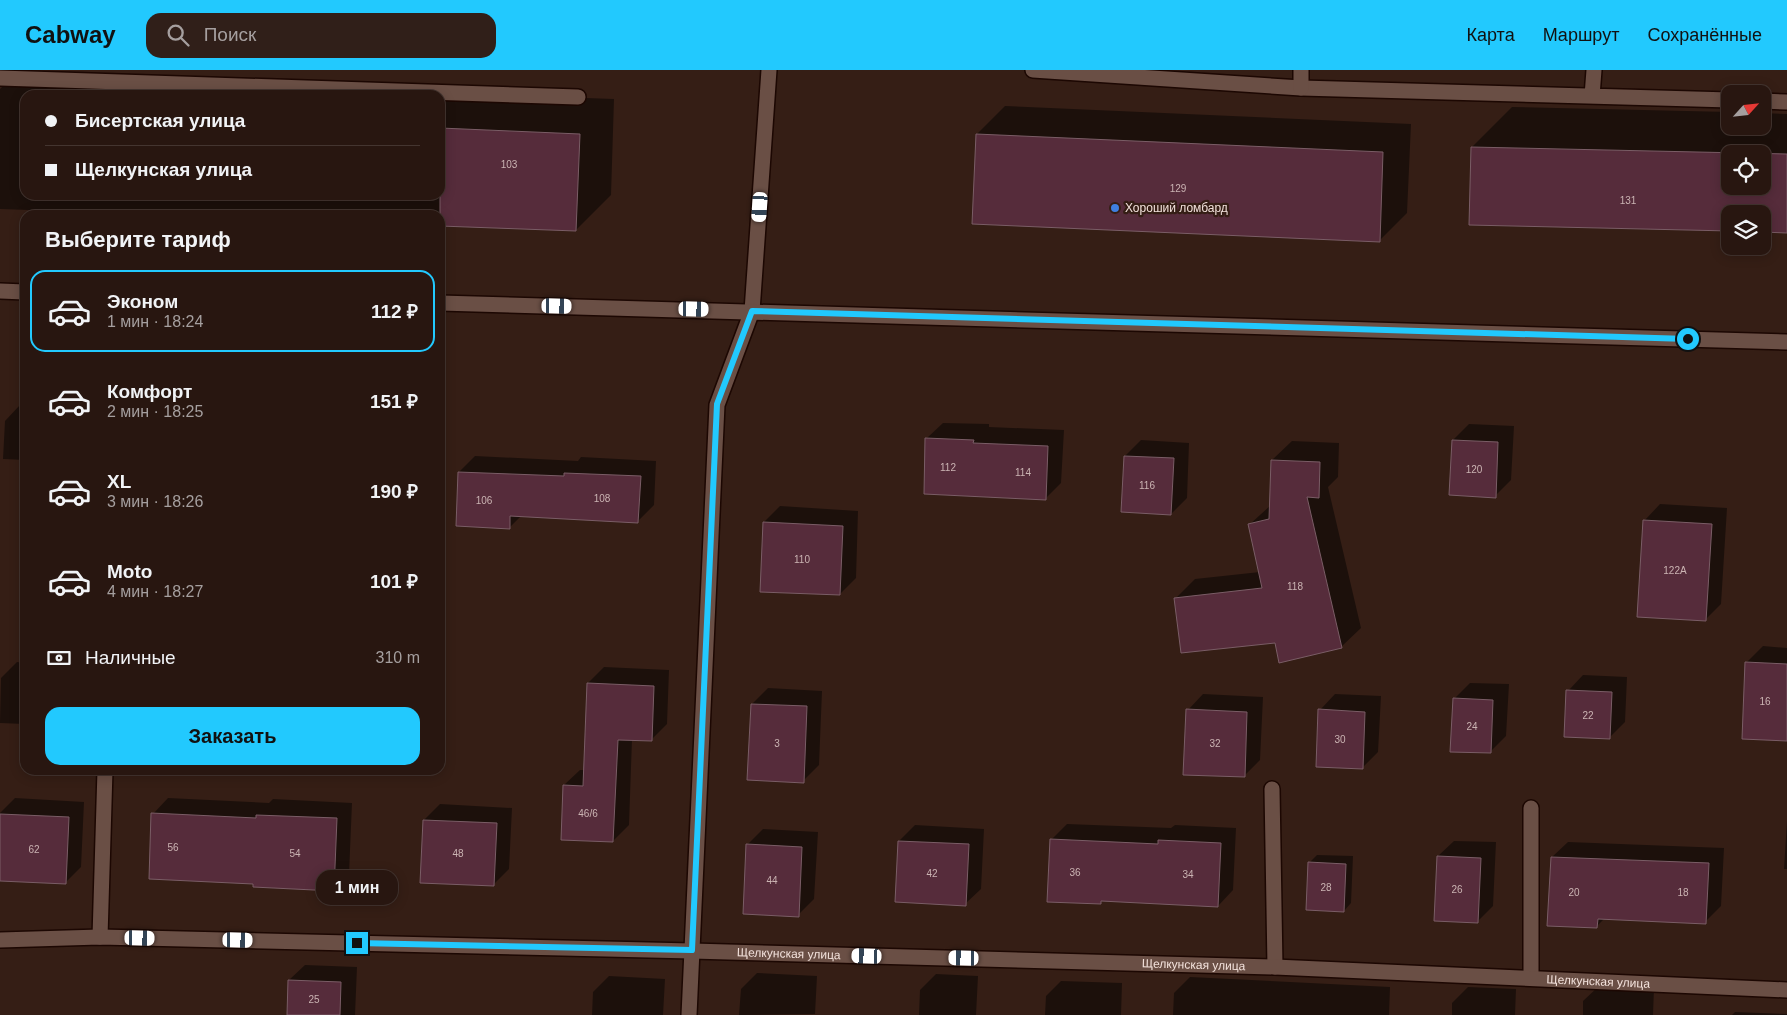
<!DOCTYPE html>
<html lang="ru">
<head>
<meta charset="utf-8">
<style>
	:root { --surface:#281610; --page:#301f19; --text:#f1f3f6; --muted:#a59f9f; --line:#443530; --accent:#22c9fe }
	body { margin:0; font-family:Arial,sans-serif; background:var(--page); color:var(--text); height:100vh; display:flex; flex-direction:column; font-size:19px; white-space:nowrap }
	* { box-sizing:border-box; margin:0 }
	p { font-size:16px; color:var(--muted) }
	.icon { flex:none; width:28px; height:28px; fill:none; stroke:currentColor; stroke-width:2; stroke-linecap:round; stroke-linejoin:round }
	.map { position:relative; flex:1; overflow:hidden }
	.details { position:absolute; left:20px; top:140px; width:425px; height:565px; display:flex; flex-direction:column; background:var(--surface); border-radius:15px; box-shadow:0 2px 12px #0003,0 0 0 1px var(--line) }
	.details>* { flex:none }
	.guide { position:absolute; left:20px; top:20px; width:425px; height:110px; border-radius:15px; box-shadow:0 2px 12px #0003,0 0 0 1px var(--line); display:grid; align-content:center; height:110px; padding:0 25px; background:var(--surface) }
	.needle { width:32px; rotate:63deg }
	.tools { position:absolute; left:1721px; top:15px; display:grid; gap:10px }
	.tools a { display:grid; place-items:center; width:50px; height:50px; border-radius:10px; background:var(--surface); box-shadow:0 2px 12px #0003,0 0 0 1px var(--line); font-size:25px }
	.end { position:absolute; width:22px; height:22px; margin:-11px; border:6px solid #22c9fe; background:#111; box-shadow:0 0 0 2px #111 }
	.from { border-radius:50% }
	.bubble { position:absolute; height:35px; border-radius:15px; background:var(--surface); box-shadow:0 2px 12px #0003,0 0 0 1px var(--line); font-size:16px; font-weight:700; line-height:35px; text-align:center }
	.car { position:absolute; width:15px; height:30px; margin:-15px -8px; border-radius:6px; box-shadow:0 0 4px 1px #0007; background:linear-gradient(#fff 24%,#345 0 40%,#fff 0 76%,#345 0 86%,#fff 0) }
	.guide b { display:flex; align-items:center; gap:18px; height:48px; font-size:19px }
	.guide b+b { border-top:1px solid var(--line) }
	.guide i { width:12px; height:12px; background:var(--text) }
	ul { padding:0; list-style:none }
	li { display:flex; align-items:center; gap:15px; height:82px; margin:0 10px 8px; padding:0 15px; border:2px solid transparent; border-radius:15px }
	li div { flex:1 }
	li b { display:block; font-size:19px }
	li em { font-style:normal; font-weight:700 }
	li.current { border-color:var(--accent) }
	li>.icon { width:45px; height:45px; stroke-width:1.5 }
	h2 { padding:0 25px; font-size:22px; line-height:60px }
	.pay { display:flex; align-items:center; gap:12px; height:55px; padding:0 25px; font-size:19px }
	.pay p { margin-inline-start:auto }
	.button { display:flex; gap:10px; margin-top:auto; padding:10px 25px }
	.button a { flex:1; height:58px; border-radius:15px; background:var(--accent); color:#111; font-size:20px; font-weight:700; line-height:58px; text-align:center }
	header { display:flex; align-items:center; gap:30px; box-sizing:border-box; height:70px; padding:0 25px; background:var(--accent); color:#111 }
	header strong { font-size:24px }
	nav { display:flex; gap:28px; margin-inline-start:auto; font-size:18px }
	.search { width:350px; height:45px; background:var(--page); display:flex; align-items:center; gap:12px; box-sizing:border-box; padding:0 18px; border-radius:15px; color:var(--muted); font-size:19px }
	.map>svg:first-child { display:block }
	.shadow { fill:#0007; fill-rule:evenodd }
	.building { fill:#562c3b; stroke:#7a5d66; fill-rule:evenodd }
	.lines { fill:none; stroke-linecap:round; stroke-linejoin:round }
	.service-casing { stroke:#1c0702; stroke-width:18 }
	.minor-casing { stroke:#1c0702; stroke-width:18 }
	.secondary-casing { stroke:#1c0702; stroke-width:18 }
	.service { stroke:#6a4f45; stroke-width:15 }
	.minor { stroke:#6a4f45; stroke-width:15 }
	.secondary { stroke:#6a4f45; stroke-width:15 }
	.route { stroke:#22c9fe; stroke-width:6 }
	.shop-dot { fill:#3f7fe0; stroke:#351e15; stroke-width:2 }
	.labels { text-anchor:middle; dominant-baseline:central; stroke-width:4.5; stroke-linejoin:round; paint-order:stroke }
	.number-label { font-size:10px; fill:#cbb4b3 }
	.poi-label { font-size:12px; fill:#f2e1db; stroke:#351e15; text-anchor:start }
	.street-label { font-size:12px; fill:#f2e1db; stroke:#351e15 }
</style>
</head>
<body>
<header>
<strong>Cabway</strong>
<div class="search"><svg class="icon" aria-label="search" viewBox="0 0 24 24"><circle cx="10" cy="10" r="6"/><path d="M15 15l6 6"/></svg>Поиск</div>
<nav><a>Карта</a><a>Маршрут</a><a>Сохранённые</a></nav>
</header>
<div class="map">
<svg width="1787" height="945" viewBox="0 0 1787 945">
	<rect width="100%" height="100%" fill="#351e15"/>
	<path class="shadow" d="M12,7L614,29L611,125L576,160L440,155V145H171L0,139V19ZM25,25H440V125H25Z
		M1005,36L1411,54L1407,143L1379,171L977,64Z
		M1512,37L1730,42V56H1762V43L1787,44V161L1762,144H1730V160L1472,77ZM1730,84H1762V116H1730Z
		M20,335H25V390L3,389L5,351Z
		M943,353L989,354V357L1064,360L1061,413L1045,429L927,368Z
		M1469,354L1514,356L1511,410L1495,426L1453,370Z
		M1141,370L1189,373L1187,428L1171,444L1125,386Z
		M1292,371L1339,373L1338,407L1328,417L1361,558L1341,577L1276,571L1175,529L1195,509L1260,502L1249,455L1271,435L1272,390Z
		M475,386L578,391L581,387L656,391L654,435L638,451L521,446L509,458L459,402Z
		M1660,434L1727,438L1721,534L1705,550L1645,450Z
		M780,436L858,441L856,508L840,524L764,452Z
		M1763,576L1787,578V670L1747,592Z
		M17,592L25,593V654L0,653L1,608Z
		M604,597L669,600L667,654L651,670L632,669L629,755L613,771L564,715L580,700H584L588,613Z
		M1583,605L1627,607L1625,652L1609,668L1568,621Z
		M1470,613L1509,614L1506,666L1490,682L1454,629Z
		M768,618L822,621L819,695L803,711L752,634Z
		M1203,624L1263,627L1260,690L1244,706L1188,640Z
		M1335,624L1381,626L1378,682L1362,698L1320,640Z
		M15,728L84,732L81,797L65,813L0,810V743Z
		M168,728L269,733L273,729L352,733L349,804L333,820L254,813L153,744Z
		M440,734L512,738L509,799L493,815L424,750Z
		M1787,751V799H1784Z
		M1067,754L1171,758L1175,755L1236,758L1233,820L1218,836L1103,830L1100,833L1051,770Z
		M915,755L984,759L981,819L965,834L899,771Z
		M763,759L818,762L814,829L798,845L747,775Z
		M1454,771L1496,772L1493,836L1477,852L1438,786Z
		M1568,772L1724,778L1721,836L1705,852L1605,848L1597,856L1552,787Z
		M1317,785L1353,786L1351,833L1344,841L1309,793Z
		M305,895L357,897L355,945H288L289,910Z
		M757,903L817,906L815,944L739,945L741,919Z
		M936,904L978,906L976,945H919L920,920Z
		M609,906L665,909L663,945H592L593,922Z
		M1190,907L1390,917L1389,945H1173L1174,923Z
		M1061,911L1122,913L1121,945H1045L1046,926Z
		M1599,916L1654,918L1653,945H1583V931Z
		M1468,917L1516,919L1515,945H1452V933Z
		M1735,942L1787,944V945H1732Z"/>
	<path class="building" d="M440,58L580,64L576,161L440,156Z
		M976,64L1383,82L1380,172L972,154Z
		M1471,77L1787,84V163L1762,162V144H1730V161L1469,155ZM1730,84H1762V116H1730Z
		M925,368L974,370L973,373L1048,376L1046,430L924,424Z
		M1452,370L1498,372L1496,428L1449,425Z
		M1124,386L1174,388L1171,445L1121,442Z
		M1271,390L1320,392L1319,428L1307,427L1342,578L1279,593L1275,573L1181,583L1174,528L1262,518L1248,454L1269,449Z
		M458,402L564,406V403L641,406L638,453L510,446V459L456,456Z
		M1643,450L1712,454L1706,551L1637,547Z
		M763,452L843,456L840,525L760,522Z
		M1745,592L1787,594V671L1742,669Z
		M587,613L654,616L652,671L618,670L613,772L561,770L563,715L583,716Z
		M1566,620L1612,622L1610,669L1564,667Z
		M1453,628L1493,630L1491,683L1450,682Z
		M751,634L807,636L804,713L747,710Z
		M1186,639L1247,642L1245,707L1183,705Z
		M1318,639L1365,642L1363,699L1316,697Z
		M151,743L256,748V745L337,748L334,821L253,817V814L149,809Z
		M0,744L69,747L66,814L0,811Z
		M423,750L497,753L494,816L420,813Z
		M1050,769L1158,774V770L1221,773L1218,837L1101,831V834L1047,832Z
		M898,771L969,774L966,836L895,832Z
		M746,774L802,777L799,847L743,844Z
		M1437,786L1481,788L1478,853L1434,851Z
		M1551,787L1709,793L1706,854L1598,849L1597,858L1547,856Z
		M1308,792L1346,794L1344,842L1306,840Z
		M288,910L341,912L340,945H287Z"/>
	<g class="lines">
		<defs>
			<path id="service" d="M1033,0L1301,18L1730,30
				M0,8L578,27
				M1592,26L1594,0
				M1762,31L1787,32
				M752,241L769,0
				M1272,719L1275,897
				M1531,738V908
				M100,867L105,700"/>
			<g id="minor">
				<path d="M1301,18V0"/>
				<path id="s1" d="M0,870L100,867L692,881L1275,897L1787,920"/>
				<path d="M689,945L717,335L752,241"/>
			</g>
			<path id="secondary" d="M0,221L25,222
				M440,233L1787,272"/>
		</defs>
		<use href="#service" class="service-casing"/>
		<use href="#minor" class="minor-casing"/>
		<use href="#secondary" class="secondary-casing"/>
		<use href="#service" class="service"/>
		<use href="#minor" class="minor"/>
		<use href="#secondary" class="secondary"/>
	</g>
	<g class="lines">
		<path class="route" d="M357,873L692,880L717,334L752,241L1688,269"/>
	</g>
	<circle class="shop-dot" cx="1115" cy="138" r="5"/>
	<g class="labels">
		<g class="number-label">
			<text x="509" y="94">103</text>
			<text x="1178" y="118">129</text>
			<text x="1628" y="130">131</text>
			<text x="948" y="397">112</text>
			<text x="1474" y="399">120</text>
			<text x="1023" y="402">114</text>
			<text x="1147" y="415">116</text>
			<text x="602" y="428">108</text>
			<text x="484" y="430">106</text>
			<text x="802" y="489">110</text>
			<text x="1675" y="500">122А</text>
			<text x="1295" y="516">118</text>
			<text x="1765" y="631">16</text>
			<text x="1588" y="645">22</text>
			<text x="1472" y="656">24</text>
			<text x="1340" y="669">30</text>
			<text x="777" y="673">3</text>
			<text x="1215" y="673">32</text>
			<text x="588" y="743">46/6</text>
			<text x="173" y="777">56</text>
			<text x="34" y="779">62</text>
			<text x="295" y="783">54</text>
			<text x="458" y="783">48</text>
			<text x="1075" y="802">36</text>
			<text x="932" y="803">42</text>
			<text x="1188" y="804">34</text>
			<text x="772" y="810">44</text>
			<text x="1326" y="817">28</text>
			<text x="1457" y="819">26</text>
			<text x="1574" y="822">20</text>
			<text x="1683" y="822">18</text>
			<text x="314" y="929">25</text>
		</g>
		<g class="poi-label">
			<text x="1125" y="138">Хороший ломбард</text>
		</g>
		<g class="street-label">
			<text stroke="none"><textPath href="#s1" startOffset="789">Щелкунская улица</textPath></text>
			<text stroke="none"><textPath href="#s1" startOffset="1194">Щелкунская улица</textPath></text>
			<text stroke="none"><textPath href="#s1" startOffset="1599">Щелкунская улица</textPath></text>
		</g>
	</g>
</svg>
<div class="tools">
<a><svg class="needle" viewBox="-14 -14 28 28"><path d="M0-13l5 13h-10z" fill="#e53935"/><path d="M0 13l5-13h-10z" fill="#a59f9f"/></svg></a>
<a><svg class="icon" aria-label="locate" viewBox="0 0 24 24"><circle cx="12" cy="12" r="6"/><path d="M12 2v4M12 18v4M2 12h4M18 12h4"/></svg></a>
<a><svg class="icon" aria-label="layers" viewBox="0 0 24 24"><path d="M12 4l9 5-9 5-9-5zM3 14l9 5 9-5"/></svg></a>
</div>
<i class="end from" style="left:1688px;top:269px"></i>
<i class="end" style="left:357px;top:873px"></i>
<div class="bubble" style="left:316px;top:800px;width:82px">1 мин</div>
<i class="car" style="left:760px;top:137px;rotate:184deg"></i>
<i class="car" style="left:557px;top:236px;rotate:91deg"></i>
<i class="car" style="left:694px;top:239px;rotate:91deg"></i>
<i class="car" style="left:140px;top:868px;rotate:91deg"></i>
<i class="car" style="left:238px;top:870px;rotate:91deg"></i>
<i class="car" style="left:867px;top:886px;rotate:272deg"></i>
<i class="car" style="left:964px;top:888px;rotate:271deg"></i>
<div class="guide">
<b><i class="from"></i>Бисертская улица</b>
<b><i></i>Щелкунская улица</b>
</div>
<section class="details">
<h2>Выберите тариф</h2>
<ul>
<li class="current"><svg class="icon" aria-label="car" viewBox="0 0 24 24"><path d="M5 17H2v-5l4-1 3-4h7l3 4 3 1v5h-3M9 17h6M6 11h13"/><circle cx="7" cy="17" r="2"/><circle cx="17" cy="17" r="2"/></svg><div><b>Эконом</b><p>1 мин · 18:24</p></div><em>112 ₽</em></li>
<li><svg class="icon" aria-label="car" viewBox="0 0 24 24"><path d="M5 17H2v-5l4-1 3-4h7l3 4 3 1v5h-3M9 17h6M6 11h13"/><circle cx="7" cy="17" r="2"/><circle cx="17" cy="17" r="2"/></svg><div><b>Комфорт</b><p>2 мин · 18:25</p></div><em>151 ₽</em></li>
<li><svg class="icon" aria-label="car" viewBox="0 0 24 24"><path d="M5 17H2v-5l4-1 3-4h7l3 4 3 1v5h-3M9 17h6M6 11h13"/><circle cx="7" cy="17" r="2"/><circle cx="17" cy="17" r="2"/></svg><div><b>XL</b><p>3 мин · 18:26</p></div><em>190 ₽</em></li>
<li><svg class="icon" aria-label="car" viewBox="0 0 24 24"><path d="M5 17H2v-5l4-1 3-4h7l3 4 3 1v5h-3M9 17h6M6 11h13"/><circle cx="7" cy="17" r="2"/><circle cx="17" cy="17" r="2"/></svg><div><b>Moto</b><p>4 мин · 18:27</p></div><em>101 ₽</em></li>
</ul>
<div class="pay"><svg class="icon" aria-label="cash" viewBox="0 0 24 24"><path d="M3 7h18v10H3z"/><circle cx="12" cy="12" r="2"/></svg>Наличные<p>310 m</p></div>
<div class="button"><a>Заказать</a></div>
</section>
</div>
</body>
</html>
